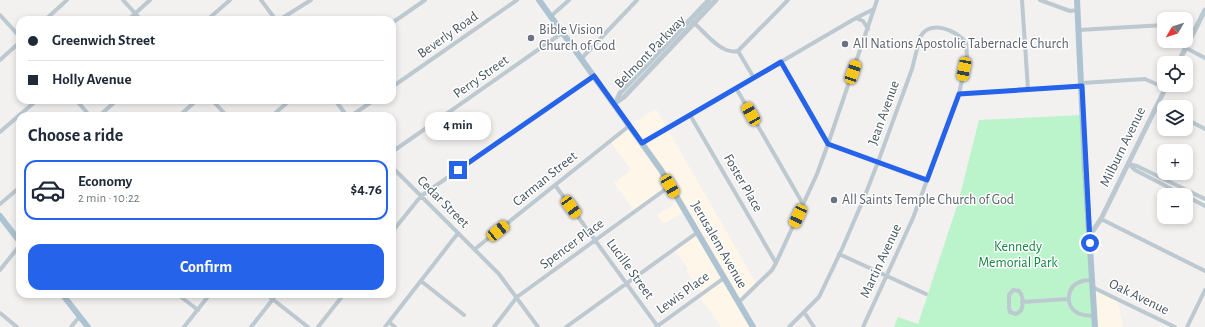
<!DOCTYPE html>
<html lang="en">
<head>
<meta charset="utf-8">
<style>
	:root { --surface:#fff; --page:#f2f2f3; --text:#1f2937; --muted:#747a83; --line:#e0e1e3; --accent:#2563eb }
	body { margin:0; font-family:"Alegreya Sans",sans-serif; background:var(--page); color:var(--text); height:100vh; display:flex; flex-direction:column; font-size:15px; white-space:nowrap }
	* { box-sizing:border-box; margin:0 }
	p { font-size:13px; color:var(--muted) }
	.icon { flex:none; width:22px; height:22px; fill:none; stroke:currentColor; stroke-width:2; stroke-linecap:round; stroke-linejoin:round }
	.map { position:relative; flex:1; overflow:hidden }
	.sheet { position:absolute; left:16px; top:112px; width:380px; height:186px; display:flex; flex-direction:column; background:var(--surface); border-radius:12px; box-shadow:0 2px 6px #0003 }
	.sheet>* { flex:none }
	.banner { position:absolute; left:16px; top:16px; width:380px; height:88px; border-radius:12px; box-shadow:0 2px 6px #0003; display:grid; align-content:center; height:88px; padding:0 12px; background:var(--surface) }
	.needle { width:26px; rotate:231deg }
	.fabs { position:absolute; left:1157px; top:12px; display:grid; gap:8px }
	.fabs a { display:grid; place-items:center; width:36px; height:36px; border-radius:8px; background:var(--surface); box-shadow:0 2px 6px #0003; font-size:20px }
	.end { position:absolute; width:18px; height:18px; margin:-9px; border:5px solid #2563eb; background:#fff; box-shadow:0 0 0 2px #fff }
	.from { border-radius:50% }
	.bubble { position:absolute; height:28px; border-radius:12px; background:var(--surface); box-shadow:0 2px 6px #0003; font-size:13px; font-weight:700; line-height:28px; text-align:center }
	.car { position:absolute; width:12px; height:24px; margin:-12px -6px; border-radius:5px; box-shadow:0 0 3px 1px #0007; background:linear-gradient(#f5c518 24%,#345 0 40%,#f5c518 0 76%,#345 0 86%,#f5c518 0) }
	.banner b { display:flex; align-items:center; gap:14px; height:38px; font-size:15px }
	.banner b+b { border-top:1px solid var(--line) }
	.banner i { width:10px; height:10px; background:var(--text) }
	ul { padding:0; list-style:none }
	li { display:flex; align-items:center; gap:12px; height:60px; margin:0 8px 6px; padding:0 4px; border:2px solid transparent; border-radius:12px }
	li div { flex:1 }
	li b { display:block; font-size:15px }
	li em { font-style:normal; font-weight:700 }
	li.selected { border-color:var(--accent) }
	li>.icon { width:36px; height:36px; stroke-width:1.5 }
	h2 { padding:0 12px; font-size:18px; line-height:48px }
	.action { display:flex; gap:8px; margin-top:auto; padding:8px 12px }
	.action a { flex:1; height:46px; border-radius:12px; background:var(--accent); color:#fff; font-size:16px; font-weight:700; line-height:46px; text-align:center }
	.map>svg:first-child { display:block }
	.commercial { fill:#fef6e9 }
	.green { fill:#bbf3cb }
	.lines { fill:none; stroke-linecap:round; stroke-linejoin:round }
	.minor { stroke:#bdc9d0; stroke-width:4 }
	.tertiary { stroke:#bdc9d0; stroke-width:5 }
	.primary { stroke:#aec3d1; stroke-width:6 }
	.route { stroke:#2563eb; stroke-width:5 }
	.worship-dot { fill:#6b7280; stroke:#fff; stroke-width:1.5 }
	.labels { text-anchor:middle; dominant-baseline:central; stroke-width:3; stroke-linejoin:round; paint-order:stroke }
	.worship-label { font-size:14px; fill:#5b616d; stroke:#fff; text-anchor:start }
	.street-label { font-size:14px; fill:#46565f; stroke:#fff }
	.park-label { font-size:14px; fill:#0f8840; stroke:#fff }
</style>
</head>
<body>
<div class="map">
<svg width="1205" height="327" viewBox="0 0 1205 327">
	<rect width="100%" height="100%" fill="#f3f0f0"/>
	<path class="commercial" d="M656,109L757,285L739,302L753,327H721L699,296L702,293L686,271L688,269L674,249L697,232L685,211L664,224L657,215L679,201L670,186L635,212L614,183L631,170L610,141L629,125Z
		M1092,287L1117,298L1123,327H1095Z"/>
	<path class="green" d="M1083,115L1095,327H894L898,317L918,324L958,203L979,120Z"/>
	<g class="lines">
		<path class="minor" d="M123,0L141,20
			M261,0L276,20
			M1022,0L1028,89
			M1040,0L1070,11L1078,10
			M0,15L20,37
			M550,17L569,0
			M856,18L863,21L868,29
			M45,20L67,0
			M128,20L150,0
			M207,20L230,0
			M279,20L311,0
			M693,22C705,32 721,55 738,51L788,0
			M392,23L425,0
			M1079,30L1164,25
			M1186,48L1205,58
			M738,51L754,78
			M581,59L637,0
			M0,60L20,42
			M781,62L828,144L927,181
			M1082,83L1145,79L1165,88
			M392,87L517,0
			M736,88L803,204
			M959,94L1082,86
			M76,100L90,116
			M212,100L227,116
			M335,100L347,116
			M1157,105L1164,108
			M690,115L776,263
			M99,116L117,100
			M179,116L197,100
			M272,116L290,100
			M351,116L374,100
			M1186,119L1205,129
			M0,132L37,100
			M642,143L856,18L874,9
			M392,152L562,33
			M1128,164L1137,166L1205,199
			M1129,164L1135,170L1183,195
			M392,167L499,274L538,327
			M555,185L658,327
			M1186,196L1205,206
			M0,204L20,187
			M1101,219L1205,271
			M392,232L421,196L593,76
			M475,249L629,126
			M839,254L926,294
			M0,270L20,245
			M1092,280C1088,280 1083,280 1080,282C1067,286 1065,305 1076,312C1081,316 1088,315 1094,316
			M421,281L464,315
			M1092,287L1175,327
			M1013,290L1019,291C1024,297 1025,311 1016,314L1010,312L1009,308V295Z
			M177,294L198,310
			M266,294L308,327
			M739,302L772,270L776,263L817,174L828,144L877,0
			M1022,302L1068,299
			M804,312L814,327
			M0,313L17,327
			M389,322L395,327
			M71,327L80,316
			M184,327L210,294
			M251,327L277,294
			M318,327L344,294
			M385,327L458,233
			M494,327L517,297L670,186
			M566,327L698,232
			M656,327L724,278
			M789,327L819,297L842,249L864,198L878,162L912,69L920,37C930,19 957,30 966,43L967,56L959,94L913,218L863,327
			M1187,327L1205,290"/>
		<path class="tertiary" d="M1178,63L1205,10
			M616,102L620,93L709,0
			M614,104L624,97L716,0
			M1090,235L1101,219L1167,85"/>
		<path class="primary" d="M539,0L661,170L753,327
			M1077,0L1085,168L1095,327
			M0,216L20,242
			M62,294L88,327"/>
	</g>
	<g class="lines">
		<path class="route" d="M458,170L594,76L642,143L781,62L828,144L927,180L959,94L1082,86L1090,243"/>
	</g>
	<g class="worship-dot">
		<circle cx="531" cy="38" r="4"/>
		<circle cx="845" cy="44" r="4"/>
		<circle cx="834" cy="200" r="4"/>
	</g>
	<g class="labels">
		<g class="worship-label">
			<text x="539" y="30">Bible Vision<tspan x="539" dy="16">Church of God</tspan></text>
			<text x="853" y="44">All Nations Apostolic Tabernacle Church</text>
			<text x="842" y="200">All Saints Temple Church of God</text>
		</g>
		<g class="street-label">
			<text transform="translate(448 35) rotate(-35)">Beverly Road</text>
			<text transform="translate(650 52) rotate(-46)">Belmont Parkway</text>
			<text transform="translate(481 77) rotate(-35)">Perry Street</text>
			<text transform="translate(884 113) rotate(-70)">Jean Avenue</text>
			<text transform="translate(1123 147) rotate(-64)">Milburn Avenue</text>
			<text transform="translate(545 179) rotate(-39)">Carman Street</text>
			<text transform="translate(743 183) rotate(60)">Foster Place</text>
			<text transform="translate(443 202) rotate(45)">Cedar Street</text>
			<text transform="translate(572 244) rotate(-36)">Spencer Place</text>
			<text transform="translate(719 245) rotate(60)">Jerusalem Avenue</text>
			<text transform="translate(881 261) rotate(-65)">Martin Avenue</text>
			<text transform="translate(630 269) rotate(54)">Lucille Street</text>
			<text transform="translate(683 293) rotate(-36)">Lewis Place</text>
			<text transform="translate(1139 297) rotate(26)">Oak Avenue</text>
		</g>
		<g class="park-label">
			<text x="1018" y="247">Kennedy<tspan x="1018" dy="16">Memorial Park</tspan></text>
		</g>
	</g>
</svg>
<div class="fabs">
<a><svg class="needle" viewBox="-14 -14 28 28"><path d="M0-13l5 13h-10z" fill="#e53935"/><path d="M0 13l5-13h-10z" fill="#747a83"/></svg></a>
<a><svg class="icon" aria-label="locate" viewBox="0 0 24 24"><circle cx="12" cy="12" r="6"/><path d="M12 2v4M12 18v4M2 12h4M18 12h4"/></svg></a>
<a><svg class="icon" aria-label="layers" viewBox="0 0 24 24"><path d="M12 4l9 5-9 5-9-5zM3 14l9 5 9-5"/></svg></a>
<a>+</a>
<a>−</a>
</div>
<i class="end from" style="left:1090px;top:243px"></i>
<i class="end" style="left:458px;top:170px"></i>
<div class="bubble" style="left:425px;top:112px;width:66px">4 min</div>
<i class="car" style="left:964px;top:69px;rotate:191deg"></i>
<i class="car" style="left:853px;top:72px;rotate:19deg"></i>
<i class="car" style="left:751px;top:114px;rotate:330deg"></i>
<i class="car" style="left:670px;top:186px;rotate:150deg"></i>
<i class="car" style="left:571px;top:207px;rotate:144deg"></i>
<i class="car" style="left:798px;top:216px;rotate:205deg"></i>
<i class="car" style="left:498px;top:231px;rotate:51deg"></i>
<div class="banner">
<b><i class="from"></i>Greenwich Street</b>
<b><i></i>Holly Avenue</b>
</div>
<section class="sheet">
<h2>Choose a ride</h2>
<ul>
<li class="selected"><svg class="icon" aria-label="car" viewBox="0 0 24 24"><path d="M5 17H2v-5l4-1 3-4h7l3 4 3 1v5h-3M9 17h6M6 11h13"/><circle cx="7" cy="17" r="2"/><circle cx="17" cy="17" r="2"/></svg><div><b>Economy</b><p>2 min · 10:22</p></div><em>$4.76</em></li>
</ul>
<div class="action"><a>Confirm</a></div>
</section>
</div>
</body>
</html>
